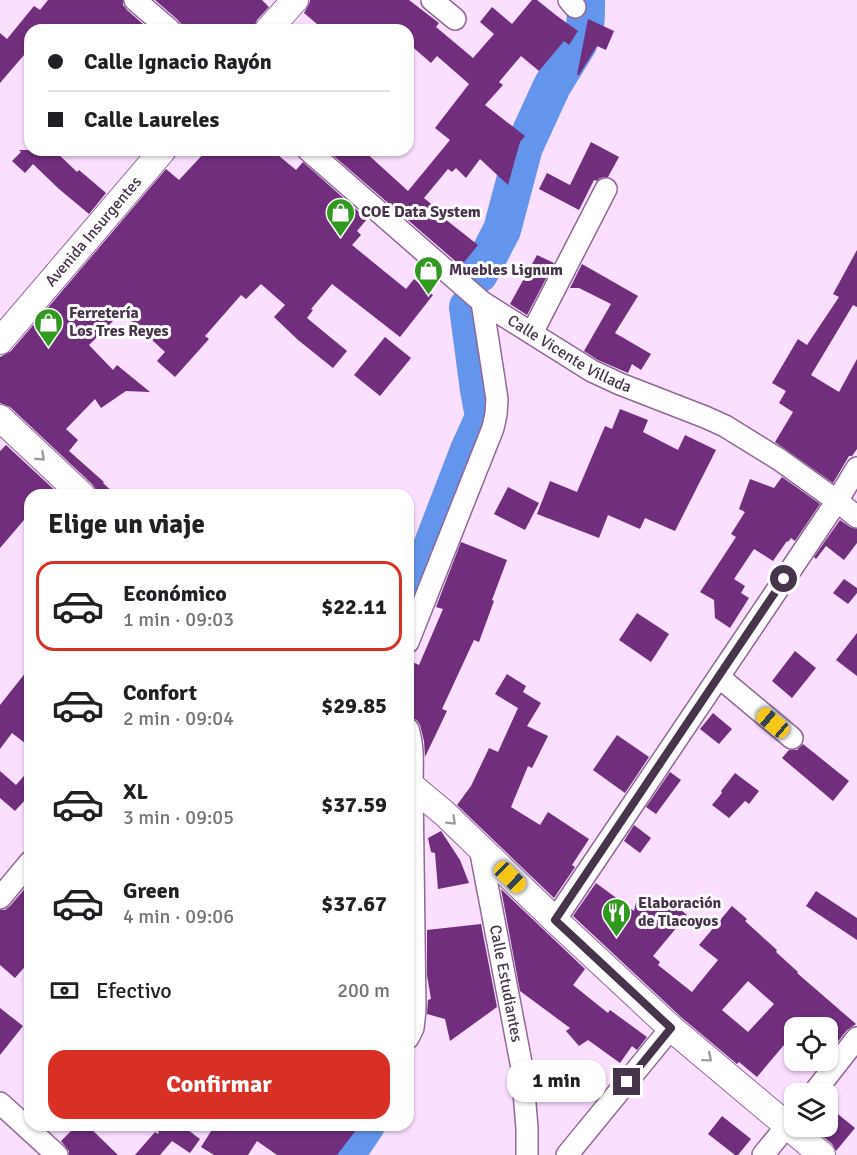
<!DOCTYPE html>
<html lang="es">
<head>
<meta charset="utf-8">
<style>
	:root { --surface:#fff; --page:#f2f2f2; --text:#202124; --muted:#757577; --line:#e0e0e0; --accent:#d93025 }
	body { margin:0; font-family:Signika,sans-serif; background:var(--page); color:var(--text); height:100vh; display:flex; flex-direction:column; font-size:22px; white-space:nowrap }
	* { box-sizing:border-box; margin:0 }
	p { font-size:20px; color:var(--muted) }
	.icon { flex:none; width:33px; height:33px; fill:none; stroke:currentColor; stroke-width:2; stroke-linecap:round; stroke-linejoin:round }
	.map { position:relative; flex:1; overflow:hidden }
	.details { position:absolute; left:24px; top:489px; width:390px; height:642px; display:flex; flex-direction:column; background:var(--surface); border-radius:18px; box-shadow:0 2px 4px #0004 }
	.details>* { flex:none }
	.hud { position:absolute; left:24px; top:24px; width:390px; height:132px; border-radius:18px; box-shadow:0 2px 4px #0004; display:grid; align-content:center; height:132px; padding:0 24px; background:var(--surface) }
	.buttons { position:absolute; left:784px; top:1017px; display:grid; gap:12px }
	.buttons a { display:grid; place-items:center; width:54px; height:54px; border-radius:12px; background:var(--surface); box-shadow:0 2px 4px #0004; font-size:30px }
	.end { position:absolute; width:27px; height:27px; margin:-14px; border:8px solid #46354a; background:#fff; box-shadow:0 0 0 3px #fff }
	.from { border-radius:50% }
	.bubble { position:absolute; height:42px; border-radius:18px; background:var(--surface); box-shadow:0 2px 4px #0004; font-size:20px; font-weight:700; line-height:42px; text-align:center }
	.car { position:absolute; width:18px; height:36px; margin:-18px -9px; border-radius:8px; box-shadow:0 0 4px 2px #0007; background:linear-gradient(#f5c518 24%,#345 0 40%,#f5c518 0 76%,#345 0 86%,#f5c518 0) }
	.hud b { display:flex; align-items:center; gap:21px; height:57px; font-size:22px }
	.hud b+b { border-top:2px solid var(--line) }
	.hud i { width:15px; height:15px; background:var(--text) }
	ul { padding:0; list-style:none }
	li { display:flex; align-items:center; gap:18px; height:90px; margin:0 12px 9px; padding:0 12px; border:3px solid transparent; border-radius:18px }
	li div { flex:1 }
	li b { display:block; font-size:22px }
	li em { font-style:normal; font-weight:700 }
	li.active { border-color:var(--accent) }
	li>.icon { width:54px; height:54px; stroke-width:1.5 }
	h2 { padding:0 24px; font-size:27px; line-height:72px }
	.pay { display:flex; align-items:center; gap:15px; height:66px; padding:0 24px; font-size:22px }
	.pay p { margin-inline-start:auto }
	.cta { display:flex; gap:12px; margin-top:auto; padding:12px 24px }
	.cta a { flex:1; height:69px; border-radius:18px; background:var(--accent); color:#fff; font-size:24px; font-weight:700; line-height:69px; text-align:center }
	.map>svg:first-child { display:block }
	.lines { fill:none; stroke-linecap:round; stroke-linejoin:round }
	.river { stroke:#6495ec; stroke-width:38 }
	.building { fill:#702e7c; fill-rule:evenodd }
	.minor-casing { stroke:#906897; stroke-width:24 }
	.major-casing { stroke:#906897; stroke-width:28 }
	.minor { stroke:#fff; stroke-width:21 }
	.major { stroke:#fff; stroke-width:26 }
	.oneway { stroke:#a29aa4 }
	.route { stroke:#46354a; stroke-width:8 }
	.labels { text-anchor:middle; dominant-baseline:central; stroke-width:6; stroke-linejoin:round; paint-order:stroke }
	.poi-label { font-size:16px; font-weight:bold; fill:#46354a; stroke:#fff; text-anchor:start }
	.street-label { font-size:16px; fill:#46354a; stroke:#fff }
</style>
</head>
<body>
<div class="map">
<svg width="857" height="1155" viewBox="0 0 857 1155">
	<rect width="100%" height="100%" fill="#fadfff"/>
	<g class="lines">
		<path class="river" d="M479,274L502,230L524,147L552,86L578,44L585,27L586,13V0
			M408,609L469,450L484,417L479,390L468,307
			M346,1155L366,1125"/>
	</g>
	<path class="building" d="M48,0H123V5L127,10L150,30H30V48L0,83V33L7,39L34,6L40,10Z
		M155,0H262L269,7L257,20L253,30H182V25L178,20Z
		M310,0H409L439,23L436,27L473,58L494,34L480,22L492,7L512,24L532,0H537L557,16L578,31L569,45L564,41L539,71L521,56L499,82L503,85L485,105L525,136L520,142L508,185L480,159L466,178L456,168L452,172L448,169L424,198L447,217L445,219L478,245L461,266L327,150H363L408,191L450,140L435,128L469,84L437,56L431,63L408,43V30H324L304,13L309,4Z
		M588,19L614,31L606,50L597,46L579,75H577Z
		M591,142L619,157L608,177L600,178L597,181L594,180L579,210L539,189L547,173L570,185Z
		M19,150H54L77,172L79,170L106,193L89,214L59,189L33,164L25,173L12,161L21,152Z
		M207,150H272L296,170L303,162L367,219L357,231L361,235L352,245L406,289L414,279L433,295L400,337L332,284L311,309L313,310L307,318L347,351L333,368L298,340L274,317L285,305L261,284L246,299L241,295L205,336L209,339L175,377L157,361L165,352L122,312L89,345L113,370L117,365L150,392L126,391L101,408L95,399L66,429L78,440L69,451L104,482L103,483L116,495H97L96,490L92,484L10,407L0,403V357L11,351L166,169L179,180Z
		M857,250V307L853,305L811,375L839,392L857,359V449L852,456H849L833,483L775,442L793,412L779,403L786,391L772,383L798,339L807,345L839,297L833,294Z
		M537,255L554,263L527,315L510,304Z
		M582,264L638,296L615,333L651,354L641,370L632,364L628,373L598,360L584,351L611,304L579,288H570Z
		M385,337L411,358L380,396L354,375Z
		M620,409L648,420L643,432L678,450L685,435L716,450L675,531L645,518L640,529L608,515L599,538L537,514L550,481L577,492L605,426L612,429Z
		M6,445L60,495H30V513L0,548V451Z
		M782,477L820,504L795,541L791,538L788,542L787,541L773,561L754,549L734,579L745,586L741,593L749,598L730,628L715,618L714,600L700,592L736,537L731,534L745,512L739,509L750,479L774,488Z
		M508,487L539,503L525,530L494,514Z
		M840,520L850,527L857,529V543L844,560L826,546L816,559L814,557Z
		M461,542L507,560L492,600L494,601L479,642L474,640L442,709L447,711L425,757L424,741L420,725L417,720L408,717V660L419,665L443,609L436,607Z
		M844,579L857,588V593L848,604L833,593Z
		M637,613L669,634L651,662L619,640Z
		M857,633V676L836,660Z
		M795,651L816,668L792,698L772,681Z
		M30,667V747L12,733L0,749V705Z
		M507,674L526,686L523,692L541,703L527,726L548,736L532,768L528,766L511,807L540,825L548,812L589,839L572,865L575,867L554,898L457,805L471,786L489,748L498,752L518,708L495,694Z
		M713,713L732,729L719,744L700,729Z
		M617,735L649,757L625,793L593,770Z
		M803,744L849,781L833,801L782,758L789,750H797Z
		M30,769V799H26L15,811L0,798V771L16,785Z
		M670,772L681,780L656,814L646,807Z
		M735,773L759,791L749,804L745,801L729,818L712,805L722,793L721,791Z
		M634,825L651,838L640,853L624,841Z
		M441,831L460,860L469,883L438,889L435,853L431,852L428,838Z
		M596,883L634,911L638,894L670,901L687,915L653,956L660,962L658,965L692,992L718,960L699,945L732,906L747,919L745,921L777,950L776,952L798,972L797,973L856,1024L847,1030L836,1044L828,1038V1028H795V1032L757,1077L739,1062L737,1064L681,1017L573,916ZM748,981L774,1004L748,1032L722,1010Z
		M28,885L30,887V961L15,978L0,965V910H5L10,906Z
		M501,889L585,969L573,985L608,1013L610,1010L647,1037L637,1050L632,1046L620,1063L588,1040L579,1046L566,1031L570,1028L520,991Z
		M816,891L857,918V940L806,906Z
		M481,924L497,1007L450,1041L445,1019L427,1014L428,1000L431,999L427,975V930Z
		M0,1008L23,1026L0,1055Z
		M828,1106L855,1128L836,1151L832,1144L811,1126H828Z
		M722,1116L751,1139L738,1155H735L708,1134Z
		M77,1125H87L118,1155H69V1151L61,1141Z
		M150,1125H186L184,1127L200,1139L190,1153L172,1141L160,1155H135L155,1132L158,1134L159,1132Z
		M215,1125H360L337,1155H277L257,1141L248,1155H214L201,1147Z"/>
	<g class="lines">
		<defs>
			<g id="minor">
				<path d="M135,0L170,30"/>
				<path d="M432,0L455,19"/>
				<path d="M569,0L575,7"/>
				<path id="s1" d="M308,150L482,302L592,371L620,384L705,417L725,426L780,460L837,501L857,517"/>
				<path d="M532,333L606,189"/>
				<path d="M408,642L493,428L496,414L497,399L482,302"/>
				<path d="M719,677L792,738"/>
				<path d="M408,729C414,748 412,766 412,786L415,1010L413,1028L408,1038"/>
				<path id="s2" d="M480,848L522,1068L527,1128V1155"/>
				<path d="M0,898L30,862"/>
				<path d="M555,920L837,501L857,468"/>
				<path d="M813,1094L857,1038"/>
				<path d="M0,1103L57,1155"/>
				<path d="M567,1155L671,1028"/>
				<path d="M763,1155L795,1116"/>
			</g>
			<g id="major">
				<path d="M268,30L295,0"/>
				<path id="s3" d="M0,341L163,150"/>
				<path d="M0,418L82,495"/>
				<path d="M408,783L444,813L555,920L671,1028L822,1155"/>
			</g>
		</defs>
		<use href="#minor" class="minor-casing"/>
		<use href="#major" class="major-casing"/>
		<use href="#minor" class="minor"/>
		<use href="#major" class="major"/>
	</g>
	<defs><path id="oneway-chevron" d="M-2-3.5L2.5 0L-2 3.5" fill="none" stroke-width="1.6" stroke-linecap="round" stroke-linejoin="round" transform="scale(1.5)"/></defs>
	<g class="oneway">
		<use href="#oneway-chevron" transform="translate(41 457) rotate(43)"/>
		<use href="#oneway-chevron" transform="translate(452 821) rotate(45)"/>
		<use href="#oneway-chevron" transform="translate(708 1058) rotate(40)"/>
	</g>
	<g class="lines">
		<path class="route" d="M627,1082L671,1028L555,920L784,579"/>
	</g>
	<defs>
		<symbol id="shop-pin" viewBox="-11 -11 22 30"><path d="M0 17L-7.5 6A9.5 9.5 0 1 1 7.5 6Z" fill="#319820" stroke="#fff"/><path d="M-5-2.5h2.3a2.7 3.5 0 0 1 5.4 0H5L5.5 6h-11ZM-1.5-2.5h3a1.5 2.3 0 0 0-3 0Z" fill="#fff"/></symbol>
		<symbol id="restaurant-pin" viewBox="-11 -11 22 30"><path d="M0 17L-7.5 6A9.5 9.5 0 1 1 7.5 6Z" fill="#319820" stroke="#fff"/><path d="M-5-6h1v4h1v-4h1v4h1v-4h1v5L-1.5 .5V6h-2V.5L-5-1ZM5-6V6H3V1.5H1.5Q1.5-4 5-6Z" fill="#fff"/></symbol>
	</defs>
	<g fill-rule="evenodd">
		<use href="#shop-pin" x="324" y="196" width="33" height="45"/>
		<use href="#shop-pin" x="412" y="254" width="33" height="45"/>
		<use href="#shop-pin" x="32" y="306" width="33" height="45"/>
		<use href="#restaurant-pin" x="600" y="896" width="33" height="45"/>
	</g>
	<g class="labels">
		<g class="poi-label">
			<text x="361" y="212">COE Data System</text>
			<text x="449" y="270">Muebles Lignum</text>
			<text x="69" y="313">Ferretería<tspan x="69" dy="18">Los Tres Reyes</tspan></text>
			<text x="638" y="903">Elaboración<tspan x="638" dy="18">de Tlacoyos</tspan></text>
		</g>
		<g class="street-label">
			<text stroke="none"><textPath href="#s3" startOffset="144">Avenida Insurgentes</textPath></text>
			<text stroke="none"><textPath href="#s1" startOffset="333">Calle Vicente Villada</textPath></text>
			<text stroke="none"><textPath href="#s2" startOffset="138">Calle Estudiantes</textPath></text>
		</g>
	</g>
</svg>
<div class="buttons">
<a><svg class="icon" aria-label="locate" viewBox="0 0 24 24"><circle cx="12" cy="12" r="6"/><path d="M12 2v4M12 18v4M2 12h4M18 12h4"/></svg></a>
<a><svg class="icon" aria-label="layers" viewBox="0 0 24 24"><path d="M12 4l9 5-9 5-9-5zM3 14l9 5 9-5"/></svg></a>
</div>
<i class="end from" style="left:784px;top:579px"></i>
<i class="end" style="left:627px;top:1082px"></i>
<div class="bubble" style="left:507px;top:1060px;width:99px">1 min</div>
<i class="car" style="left:773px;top:723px;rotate:310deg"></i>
<i class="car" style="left:510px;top:877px;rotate:134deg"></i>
<div class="hud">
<b><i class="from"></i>Calle Ignacio Rayón</b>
<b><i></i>Calle Laureles</b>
</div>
<section class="details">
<h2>Elige un viaje</h2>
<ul>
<li class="active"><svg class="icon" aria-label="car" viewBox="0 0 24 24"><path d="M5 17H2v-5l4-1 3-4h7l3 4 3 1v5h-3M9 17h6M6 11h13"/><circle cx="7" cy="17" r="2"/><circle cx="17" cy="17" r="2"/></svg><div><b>Económico</b><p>1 min · 09:03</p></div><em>$22.11</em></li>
<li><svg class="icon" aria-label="car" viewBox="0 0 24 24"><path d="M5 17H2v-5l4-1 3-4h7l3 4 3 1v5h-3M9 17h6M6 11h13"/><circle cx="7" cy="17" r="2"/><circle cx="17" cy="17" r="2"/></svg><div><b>Confort</b><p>2 min · 09:04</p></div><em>$29.85</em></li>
<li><svg class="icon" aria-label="car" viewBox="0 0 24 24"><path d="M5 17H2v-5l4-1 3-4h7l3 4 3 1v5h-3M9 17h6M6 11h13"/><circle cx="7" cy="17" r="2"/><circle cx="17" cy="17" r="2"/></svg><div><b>XL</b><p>3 min · 09:05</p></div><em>$37.59</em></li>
<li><svg class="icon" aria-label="car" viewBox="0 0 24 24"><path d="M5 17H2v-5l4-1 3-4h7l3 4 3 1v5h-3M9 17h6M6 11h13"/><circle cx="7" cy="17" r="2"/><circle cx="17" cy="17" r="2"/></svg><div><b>Green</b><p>4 min · 09:06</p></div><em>$37.67</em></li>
</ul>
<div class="pay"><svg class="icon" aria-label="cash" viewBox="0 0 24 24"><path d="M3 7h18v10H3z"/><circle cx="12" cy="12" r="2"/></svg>Efectivo<p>200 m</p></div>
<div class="cta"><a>Confirmar</a></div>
</section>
</div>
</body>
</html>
